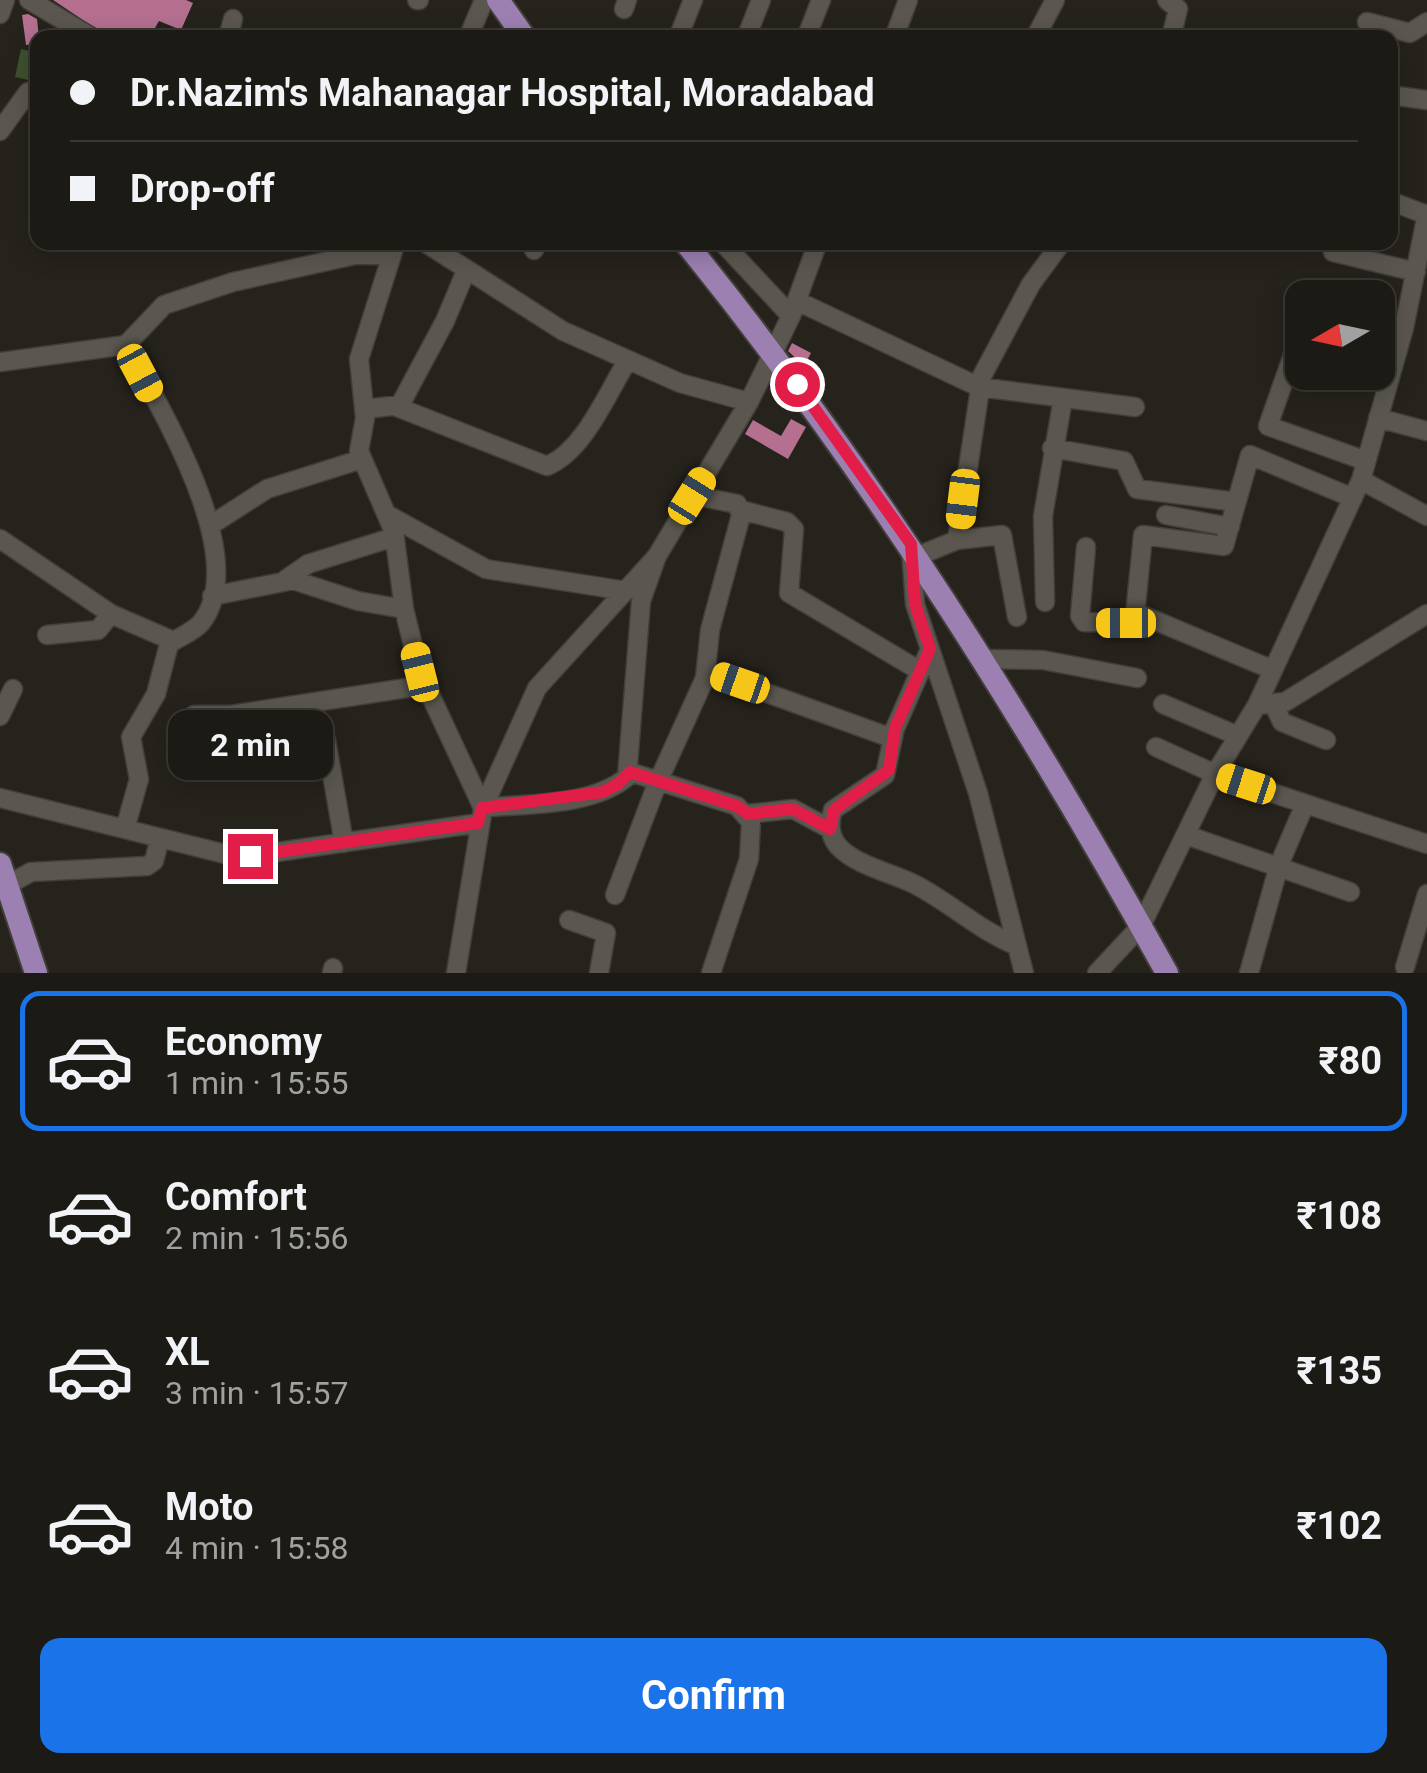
<!DOCTYPE html>
<html lang="en">
<head>
<meta charset="utf-8">
<style>
	:root { --surface:#1c1a15; --page:#292722; --text:#f1f3f6; --muted:#a0a1a0; --line:#3a3834; --accent:#1a73e8 }
	body { margin:0; font-family:Roboto,sans-serif; background:var(--page); color:var(--text); height:100vh; display:flex; flex-direction:column; font-size:38px; white-space:nowrap }
	* { box-sizing:border-box; margin:0 }
	p { font-size:32px; color:var(--muted) }
	.icon { flex:none; width:55px; height:55px; fill:none; stroke:currentColor; stroke-width:2; stroke-linecap:round; stroke-linejoin:round }
	.map { position:relative; height:973px; overflow:hidden }
	.panel { display:flex; flex-direction:column; background:var(--surface); flex:1 }
	.panel>* { flex:none }
	.banner { position:absolute; left:30px; top:30px; width:1368px; height:220px; border-radius:20px; box-shadow:0 5px 25px #0003,0 0 0 2px var(--line); display:grid; align-content:center; height:220px; padding:0 40px; background:var(--surface) }
	.needle { width:65px; rotate:261deg }
	.fabs { position:absolute; left:1285px; top:280px; display:grid; gap:20px }
	.fabs a { display:grid; place-items:center; width:110px; height:110px; border-radius:20px; background:var(--surface); box-shadow:0 5px 25px #0003,0 0 0 2px var(--line); font-size:50px }
	.end { position:absolute; width:45px; height:45px; margin:-22px; border:12px solid #e11d48; background:#fff; box-shadow:0 0 0 5px #fff }
	.from { border-radius:50% }
	.bubble { position:absolute; height:70px; border-radius:20px; background:var(--surface); box-shadow:0 5px 25px #0003,0 0 0 2px var(--line); font-size:32px; font-weight:700; line-height:70px; text-align:center }
	.car { position:absolute; width:30px; height:60px; margin:-30px -15px; border-radius:12px; box-shadow:0 0 8px 2px #0007; background:linear-gradient(#f5c518 24%,#345 0 40%,#f5c518 0 76%,#345 0 86%,#f5c518 0) }
	.banner b { display:flex; align-items:center; gap:35px; height:95px; font-size:38px }
	.banner b+b { border-top:2px solid var(--line) }
	.banner i { width:25px; height:25px; background:var(--text) }
	ul { padding:18px 0 0; list-style:none }
	li { display:flex; align-items:center; gap:30px; height:140px; margin:0 20px 15px; padding:0 20px; border:5px solid transparent; border-radius:20px }
	li div { flex:1 }
	li b { display:block; font-size:38px }
	li em { font-style:normal; font-weight:700 }
	li.active { border-color:var(--accent) }
	li>.icon { width:90px; height:90px; stroke-width:1.5 }
	.primary-button { display:flex; gap:20px; margin-top:auto; padding:20px 40px }
	.primary-button a { flex:1; height:115px; border-radius:20px; background:var(--accent); color:#fff; font-size:40px; font-weight:700; line-height:115px; text-align:center }
	.map>svg:first-child { display:block }
	.green { fill:#3e522d }
	.building { fill:#b57090 }
	.lines { fill:none; stroke-linecap:round; stroke-linejoin:round }
	.minor-casing { stroke:#423f3a; stroke-width:21 }
	.major-casing { stroke:#423f3a; stroke-width:26 }
	.minor { stroke:#5b5750; stroke-width:18 }
	.major { stroke:#9c80b2; stroke-width:22 }
	.route { stroke:#e11d48; stroke-width:12 }
</style>
</head>
<body>
<div class="map">
<svg width="1427" height="973" viewBox="0 0 1427 973">
	<rect width="100%" height="100%" fill="#26221c"/>
	<path class="green" d="M21,49L37,53V82L15,77Z"/>
	<path class="building" d="M53,0H186L193,3L181,30L159,21L149,38H110Z
		M28,14L37,19L39,38L38,43L26,45L22,15Z
		M792,343L811,353L804,366L788,351Z
		M791,419L806,427L788,459L745,434L753,420L781,436Z"/>
	<g class="lines">
		<defs>
			<path id="minor" d="M29,0L93,38
				M417,0H419
				M1167,0L1178,9L1171,38
				M624,9L627,0
				M0,14L5,0
				M1367,22L1410,33L1427,22
				M228,38L233,19
				M468,38L484,0
				M678,38L693,0
				M746,38L761,0
				M806,38L821,0
				M894,38L908,0
				M1035,38L1055,0
				M1390,95L1427,100
				M0,131L28,92L38,90
				M1390,201L1427,215
				M396,242L359,359L365,418L359,451L394,532L404,609L420,673L483,808C527,803 591,807 627,777L641,601L657,556
				M424,242L563,331L680,383L749,402
				M722,242L791,316
				M534,250L537,242
				M1333,252L1416,272
				M797,301L979,387L1135,407
				M1378,322L1404,328
				M1302,329L1268,426L1366,461
				M1378,348L1397,353
				M0,362L126,345L164,305L233,282L355,255H389
				M397,407L547,466C585,450 607,393 628,360
				M365,409L400,405L445,321L466,271
				M1378,418L1427,431
				M1052,448L1124,461L1137,489L1236,502
				M1361,480L1427,516
				M741,510L787,522L794,529L789,593L920,671
				M388,515L486,569L626,591
				M1166,515L1230,527
				M211,525L267,489L362,459
				M0,539L111,614L173,641
				M957,540L1002,535L1017,617
				M1086,547L1080,616L1084,622L1126,623L1142,615L1273,670
				M911,550L915,604L978,793L1024,973
				M918,556L957,540L982,376L1031,284L1062,242
				M285,580L308,564L394,537
				M212,596L293,580L358,601L404,609
				M1045,602L1043,516L1063,398
				M1135,615L1143,535L1224,546L1250,455L1353,498
				M47,635L98,630L111,614
				M981,659L1043,660L1137,678
				M706,671L886,736L893,733L930,649
				M1163,704L1238,736
				M1257,705L1285,702L1427,614
				M1274,705L1282,722L1326,740
				M194,715H231L426,685
				M0,716L13,689
				M895,728L885,775L833,810C829,822 829,835 838,846C856,866 893,873 916,885C952,904 977,929 1017,946
				M291,740L318,736L326,740L344,843
				M1156,747L1215,774L1427,844
				M630,772L737,806L751,822L749,859L711,973
				M0,798L229,855L250,856L479,823
				M748,814L793,809L830,829
				M125,829L139,779L131,737L156,694L169,644C179,637 193,632 201,623C253,558 158,405 126,345
				M1186,835L1350,892
				M0,889L31,872L147,866L154,861L160,838
				M615,895L657,784L705,678L710,630L741,515L737,504L693,495
				M569,920L606,933L599,973
				M1405,967L1427,894
				M332,973L333,968
				M456,973L483,808L537,688L657,556L749,402L791,316L818,242
				M1097,973L1141,926L1215,774L1257,705L1361,480L1404,328L1427,214
				M1249,973L1279,865L1305,804"/>
			<path id="major" d="M498,0L525,38
				M685,242C869,469 1025,717 1167,973
				M0,864L36,973"/>
		</defs>
		<use href="#minor" class="minor-casing"/>
		<use href="#major" class="major-casing"/>
		<use href="#minor" class="minor"/>
		<use href="#major" class="major"/>
	</g>
	<g class="lines">
		<path class="route" d="M250,856L478,823L482,808L603,792L618,784L630,772L737,806L748,814L793,809L830,829L834,810L889,770L895,728L930,649L915,604L911,544L797,384"/>
	</g>
</svg>
<div class="fabs">
<a><svg class="needle" viewBox="-14 -14 28 28"><path d="M0-13l5 13h-10z" fill="#e53935"/><path d="M0 13l5-13h-10z" fill="#a0a1a0"/></svg></a>
</div>
<i class="end from" style="left:797px;top:384px"></i>
<i class="end" style="left:250px;top:856px"></i>
<div class="bubble" style="left:168px;top:710px;width:165px">2 min</div>
<i class="car" style="left:140px;top:373px;rotate:152deg"></i>
<i class="car" style="left:692px;top:496px;rotate:32deg"></i>
<i class="car" style="left:963px;top:499px;rotate:187deg"></i>
<i class="car" style="left:1126px;top:623px;rotate:270deg"></i>
<i class="car" style="left:420px;top:672px;rotate:346deg"></i>
<i class="car" style="left:740px;top:683px;rotate:289deg"></i>
<i class="car" style="left:1246px;top:784px;rotate:288deg"></i>
<div class="banner">
<b><i class="from"></i>Dr.Nazim's Mahanagar Hospital, Moradabad</b>
<b><i></i>Drop-off</b>
</div>
</div>
<section class="panel">
<ul>
<li class="active"><svg class="icon" aria-label="car" viewBox="0 0 24 24"><path d="M5 17H2v-5l4-1 3-4h7l3 4 3 1v5h-3M9 17h6M6 11h13"/><circle cx="7" cy="17" r="2"/><circle cx="17" cy="17" r="2"/></svg><div><b>Economy</b><p>1 min · 15:55</p></div><em>₹80</em></li>
<li><svg class="icon" aria-label="car" viewBox="0 0 24 24"><path d="M5 17H2v-5l4-1 3-4h7l3 4 3 1v5h-3M9 17h6M6 11h13"/><circle cx="7" cy="17" r="2"/><circle cx="17" cy="17" r="2"/></svg><div><b>Comfort</b><p>2 min · 15:56</p></div><em>₹108</em></li>
<li><svg class="icon" aria-label="car" viewBox="0 0 24 24"><path d="M5 17H2v-5l4-1 3-4h7l3 4 3 1v5h-3M9 17h6M6 11h13"/><circle cx="7" cy="17" r="2"/><circle cx="17" cy="17" r="2"/></svg><div><b>XL</b><p>3 min · 15:57</p></div><em>₹135</em></li>
<li><svg class="icon" aria-label="car" viewBox="0 0 24 24"><path d="M5 17H2v-5l4-1 3-4h7l3 4 3 1v5h-3M9 17h6M6 11h13"/><circle cx="7" cy="17" r="2"/><circle cx="17" cy="17" r="2"/></svg><div><b>Moto</b><p>4 min · 15:58</p></div><em>₹102</em></li>
</ul>
<div class="primary-button"><a>Confirm</a></div>
</section>
</body>
</html>
